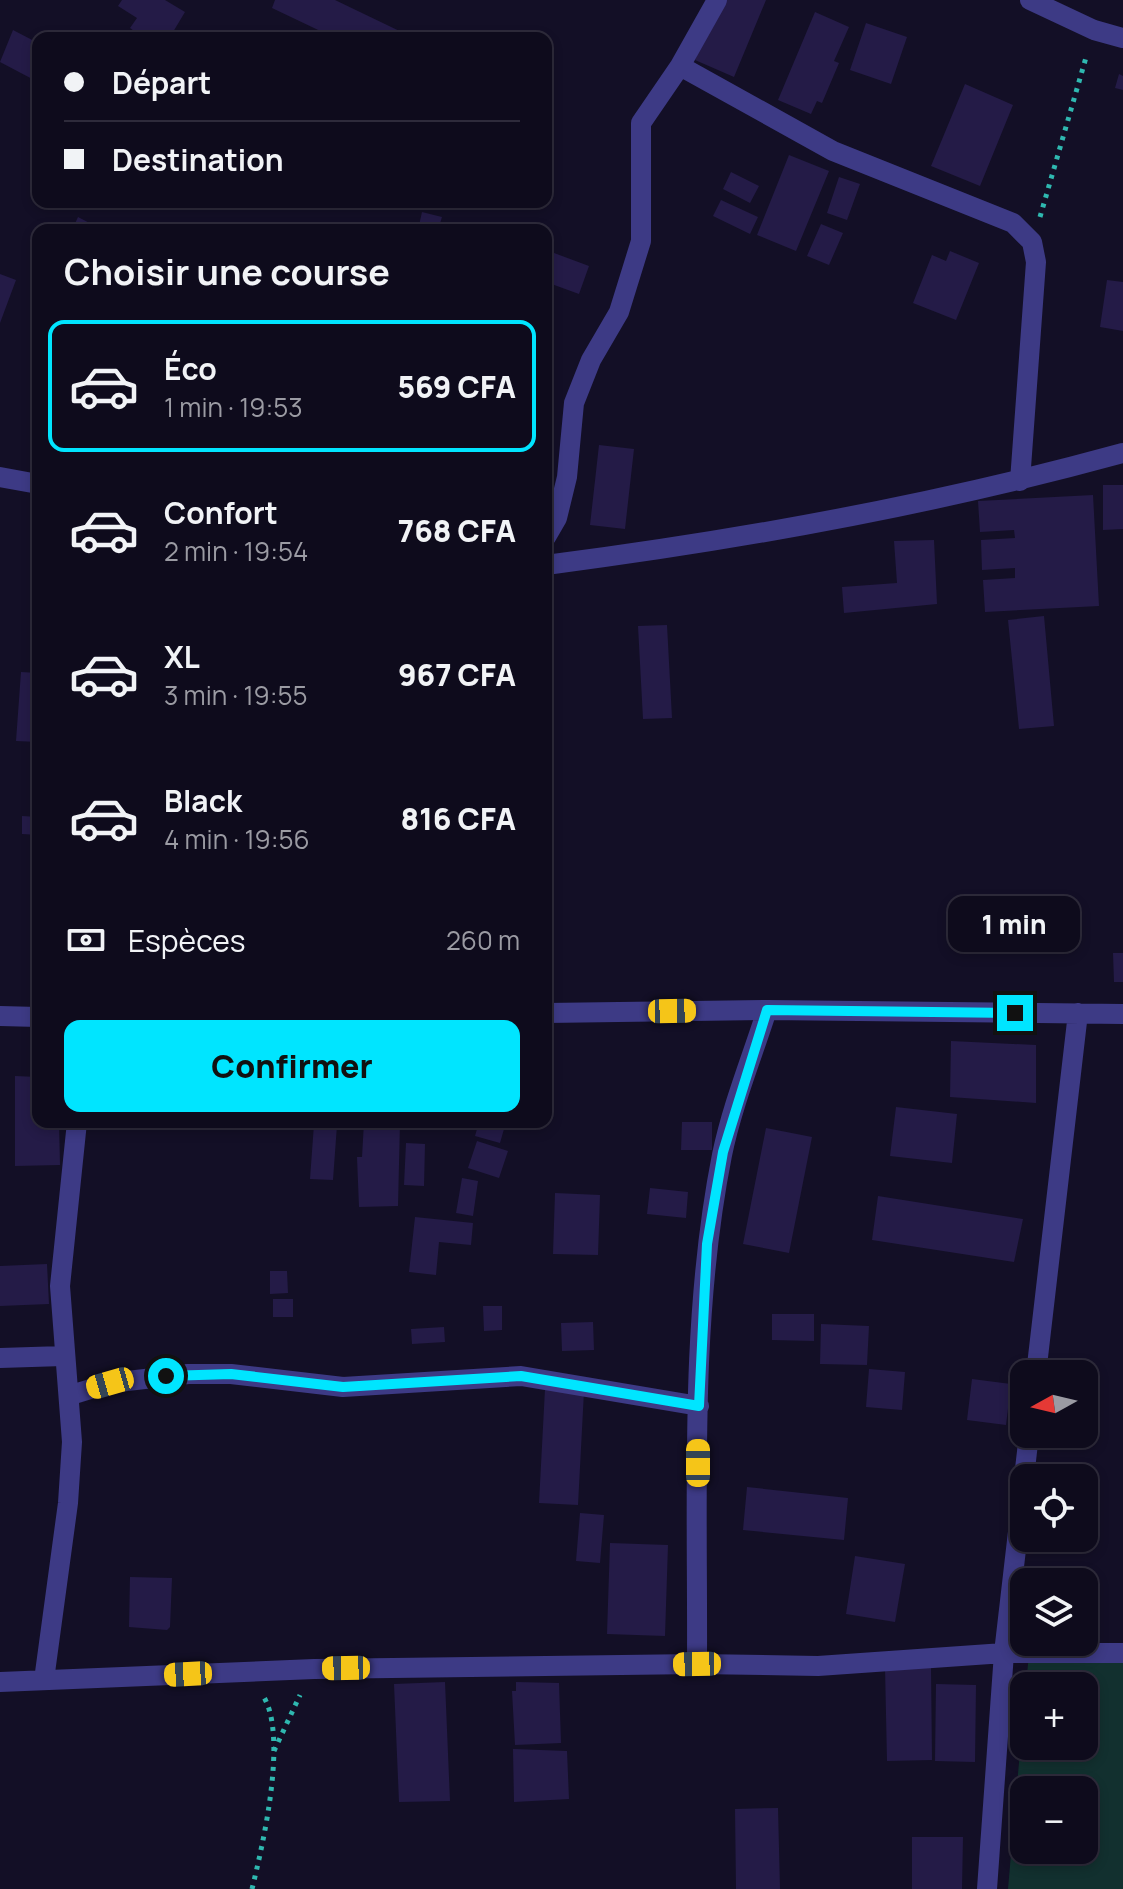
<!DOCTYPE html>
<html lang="fr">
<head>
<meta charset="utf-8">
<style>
	:root { --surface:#0e0b1c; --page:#1c1929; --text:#f1f3f6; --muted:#9b9ba3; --line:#2e2b3b; --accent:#00e5ff }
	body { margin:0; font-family:Manrope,sans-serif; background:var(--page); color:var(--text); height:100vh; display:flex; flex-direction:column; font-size:30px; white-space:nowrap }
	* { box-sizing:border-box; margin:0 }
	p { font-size:26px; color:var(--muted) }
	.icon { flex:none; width:44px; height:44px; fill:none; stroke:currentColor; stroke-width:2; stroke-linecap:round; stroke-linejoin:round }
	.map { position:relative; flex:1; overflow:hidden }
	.details { position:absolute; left:32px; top:224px; width:520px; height:904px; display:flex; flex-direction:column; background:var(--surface); border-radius:16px; box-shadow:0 4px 12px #0003,0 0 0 2px var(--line) }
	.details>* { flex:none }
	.top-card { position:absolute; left:32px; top:32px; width:520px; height:176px; border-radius:16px; box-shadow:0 4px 12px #0003,0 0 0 2px var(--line); display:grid; align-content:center; height:176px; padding:0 32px; background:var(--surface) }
	.needle { width:52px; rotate:262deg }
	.fabs { position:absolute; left:1010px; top:1360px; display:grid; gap:16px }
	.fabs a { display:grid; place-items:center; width:88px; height:88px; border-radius:16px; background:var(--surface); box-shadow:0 4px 12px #0003,0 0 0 2px var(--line); font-size:40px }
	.end { position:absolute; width:36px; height:36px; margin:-18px; border:10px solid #00e5ff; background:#111; box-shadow:0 0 0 4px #111 }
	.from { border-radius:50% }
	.bubble { position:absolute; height:56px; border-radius:16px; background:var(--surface); box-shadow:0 4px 12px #0003,0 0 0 2px var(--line); font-size:26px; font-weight:800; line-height:56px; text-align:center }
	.car { position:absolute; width:24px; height:48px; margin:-24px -12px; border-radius:10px; box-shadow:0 0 6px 2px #0007; background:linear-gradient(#f5c518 24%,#345 0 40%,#f5c518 0 76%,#345 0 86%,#f5c518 0) }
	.top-card b { display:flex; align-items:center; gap:28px; height:76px; font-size:30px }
	.top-card b+b { border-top:2px solid var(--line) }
	.top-card i { width:20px; height:20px; background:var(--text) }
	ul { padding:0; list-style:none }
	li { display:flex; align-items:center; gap:24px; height:132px; margin:0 16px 12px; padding:0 16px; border:4px solid transparent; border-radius:16px }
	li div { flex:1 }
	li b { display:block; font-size:30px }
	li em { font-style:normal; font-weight:800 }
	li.selected { border-color:var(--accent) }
	li>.icon { width:72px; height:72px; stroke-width:1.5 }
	h2 { padding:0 32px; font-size:36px; line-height:96px }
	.pay { display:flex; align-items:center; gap:20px; height:88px; padding:0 32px; font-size:30px }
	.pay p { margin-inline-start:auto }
	.cta { display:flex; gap:16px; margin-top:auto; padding:16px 32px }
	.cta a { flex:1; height:92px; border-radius:16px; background:var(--accent); color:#111; font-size:32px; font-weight:800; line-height:92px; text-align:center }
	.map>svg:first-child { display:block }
	.green { fill:#12302f; fill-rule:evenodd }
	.building { fill:#241b47 }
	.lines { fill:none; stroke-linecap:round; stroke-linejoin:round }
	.path { stroke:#2fb8b0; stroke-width:5; stroke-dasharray:4 6; stroke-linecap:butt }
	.minor { stroke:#3d3a85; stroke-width:20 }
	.route { stroke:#00e5ff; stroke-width:10 }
</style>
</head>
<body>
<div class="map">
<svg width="1123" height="1889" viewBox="0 0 1123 1889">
	<rect width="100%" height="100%" fill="#130f26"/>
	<path class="green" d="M1030,1642L1123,1647V1889H1008L1024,1705V1746H1084V1686H1026ZM1024,1790H1084V1850H1024Z"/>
	<path class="building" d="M122,0H165L185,12L173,32L182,38H144L130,28L137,18L118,6Z
		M275,0H335L414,38H335L272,8Z
		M719,0H766L734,77L695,60Z
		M815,12L849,27L834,61L839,63L822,103L817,101L811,114L778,100Z
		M866,23L907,37L891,84L850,70Z
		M13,30L38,43V82L0,62Z
		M1119,74L1123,76V90L1115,88Z
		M965,84L1013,105L980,186L931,166Z
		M789,155L829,171L796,251L757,235Z
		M731,172L759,186L750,203L723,189Z
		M839,177L860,184L847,220L827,213Z
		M721,200L758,217L750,234L713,216Z
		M422,212L442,217L438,230H418Z
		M78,217L103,230H72Z
		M821,224L843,233L829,265L807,256Z
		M546,250L589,266L579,294L546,282Z
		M950,251L979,263L956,320L913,303L932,255L946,261Z
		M0,274L16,280L0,323Z
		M1107,280L1123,282V331L1100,327Z
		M599,445L634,449L625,529L590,525Z
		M1103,485H1123V529L1103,530Z
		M1093,495L1099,606L985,612L983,580L1015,578V568L982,570L981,540L1015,538L1014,530L980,532L978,501Z
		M934,540L937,604L844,613L842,587L897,583L894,541Z
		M1044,616L1054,726L1019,729L1008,620Z
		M667,625L672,718L643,719L638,626Z
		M21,672L38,673V742L16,741Z
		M22,816L38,817V835L22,834Z
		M1113,953H1123V982H1114Z
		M951,1041L1036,1045V1103L950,1097Z
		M15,1076L38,1077V1122H59L60,1165L15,1166Z
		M896,1107L957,1114L952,1163L890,1156Z
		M364,1122H400L398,1206L359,1207L357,1157H362Z
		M479,1122H506L500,1143L475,1136Z
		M682,1122H712V1150H681Z
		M314,1124L337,1125L333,1180L310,1179Z
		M766,1128L812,1137L789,1253L743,1244Z
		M477,1141L508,1151L499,1178L468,1168Z
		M406,1143L425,1144L424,1186L404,1185Z
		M462,1178L478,1181L473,1216L456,1213Z
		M650,1188L688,1192L686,1218L647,1214Z
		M555,1193L600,1195L598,1255L553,1254Z
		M878,1196L1023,1219L1014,1262L872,1240Z
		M415,1217L473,1223L471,1245L439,1242L436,1275L409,1272Z
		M47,1264L49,1304L0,1306V1266Z
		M270,1271H287L288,1293L270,1294Z
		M273,1299H293V1317H273Z
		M483,1306H502V1330L484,1331Z
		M772,1314H814V1341L772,1340Z
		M593,1322L594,1350L562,1351L561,1323Z
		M821,1324L869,1326L867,1365L820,1364Z
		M444,1327L445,1342L412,1344L411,1329Z
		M869,1369L905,1372L902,1410L866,1407Z
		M972,1379L1011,1384L1006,1425L967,1420Z
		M545,1389L584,1391L578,1505L539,1503Z
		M747,1487L848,1498L844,1540L743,1530Z
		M580,1513L604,1515L600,1563L576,1561Z
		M610,1543L668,1545L665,1636L607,1634Z
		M855,1556L905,1564L895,1622L846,1614Z
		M130,1577L172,1578L170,1627L167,1630L129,1627Z
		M885,1667H931L932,1760L887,1761Z
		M445,1682L450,1801L399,1802L394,1684Z
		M516,1682L559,1683L561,1743L515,1745L512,1691H516Z
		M936,1684L976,1685L975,1762L935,1761Z
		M513,1749L567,1751L569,1799L514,1802Z
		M778,1808L780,1889H736L735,1809Z
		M912,1837H963L962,1889H912Z"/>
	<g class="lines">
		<path class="path" d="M1040,217L1087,54
			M274,1751L300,1695
			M252,1889C263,1844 289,1733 262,1694"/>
		<path class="minor" d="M1030,0L1094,30L1123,38
			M680,66L833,151L1013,223L1032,242L1036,262L1020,481
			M0,477L38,484
			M546,537L557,518L567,477L574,403L591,360L619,312L641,241V123L680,66L717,0
			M546,565C740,540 934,505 1123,453
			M546,1013L767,1010L1123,1014
			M0,1016L38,1017
			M0,1358L63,1356
			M1036,1374L1078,1013
			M71,1395L110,1383L188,1374H231L343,1387L521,1376L699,1406
			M1024,1478L1029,1434
			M697,1664C698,1495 689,1321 722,1155C732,1106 752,1057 767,1010
			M44,1680L68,1503L72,1442L60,1286L77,1122
			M0,1682L314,1669L697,1664L818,1666L1004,1653H1123
			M987,1889L1004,1653L1024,1480"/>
	</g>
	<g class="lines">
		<path class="route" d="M166,1376L231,1374L343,1387L521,1376L699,1406L707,1244L723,1152L767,1010L1015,1013"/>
	</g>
</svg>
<div class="fabs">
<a><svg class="needle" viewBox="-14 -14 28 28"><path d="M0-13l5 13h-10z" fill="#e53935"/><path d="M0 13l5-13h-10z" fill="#9b9ba3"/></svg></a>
<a><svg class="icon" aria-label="locate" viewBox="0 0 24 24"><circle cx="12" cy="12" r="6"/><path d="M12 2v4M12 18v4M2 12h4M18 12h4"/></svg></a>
<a><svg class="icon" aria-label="layers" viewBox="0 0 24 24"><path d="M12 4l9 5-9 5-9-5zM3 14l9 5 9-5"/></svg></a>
<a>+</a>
<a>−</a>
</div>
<i class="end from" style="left:166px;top:1376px"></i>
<i class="end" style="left:1015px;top:1013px"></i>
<div class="bubble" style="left:948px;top:896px;width:132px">1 min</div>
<i class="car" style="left:672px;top:1011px;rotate:89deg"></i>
<i class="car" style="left:110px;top:1383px;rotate:254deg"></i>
<i class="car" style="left:698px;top:1463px;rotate:0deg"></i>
<i class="car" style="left:697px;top:1664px;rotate:269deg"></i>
<i class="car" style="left:346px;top:1668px;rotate:269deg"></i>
<i class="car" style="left:188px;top:1674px;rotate:267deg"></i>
<div class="top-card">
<b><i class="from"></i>Départ</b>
<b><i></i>Destination</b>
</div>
<section class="details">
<h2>Choisir une course</h2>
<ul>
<li class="selected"><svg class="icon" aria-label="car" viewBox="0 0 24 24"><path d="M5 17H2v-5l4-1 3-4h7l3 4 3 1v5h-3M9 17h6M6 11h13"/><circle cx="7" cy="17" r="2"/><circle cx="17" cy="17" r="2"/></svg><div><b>Éco</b><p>1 min · 19:53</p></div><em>569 CFA</em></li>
<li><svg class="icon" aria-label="car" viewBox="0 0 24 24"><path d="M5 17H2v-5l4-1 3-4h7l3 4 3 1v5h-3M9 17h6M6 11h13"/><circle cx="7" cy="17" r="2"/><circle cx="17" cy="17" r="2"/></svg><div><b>Confort</b><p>2 min · 19:54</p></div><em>768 CFA</em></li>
<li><svg class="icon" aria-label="car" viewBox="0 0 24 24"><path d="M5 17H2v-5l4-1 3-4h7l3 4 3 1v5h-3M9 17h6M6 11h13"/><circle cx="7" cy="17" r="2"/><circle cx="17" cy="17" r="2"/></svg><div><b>XL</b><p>3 min · 19:55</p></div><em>967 CFA</em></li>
<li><svg class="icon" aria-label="car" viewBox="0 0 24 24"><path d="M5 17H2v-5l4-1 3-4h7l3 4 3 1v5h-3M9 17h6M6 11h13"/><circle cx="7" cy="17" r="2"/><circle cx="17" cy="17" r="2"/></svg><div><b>Black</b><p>4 min · 19:56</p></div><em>816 CFA</em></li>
</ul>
<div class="pay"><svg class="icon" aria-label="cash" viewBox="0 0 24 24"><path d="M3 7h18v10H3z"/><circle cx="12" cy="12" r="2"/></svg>Espèces<p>260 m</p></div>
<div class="cta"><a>Confirmer</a></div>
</section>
</div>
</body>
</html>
